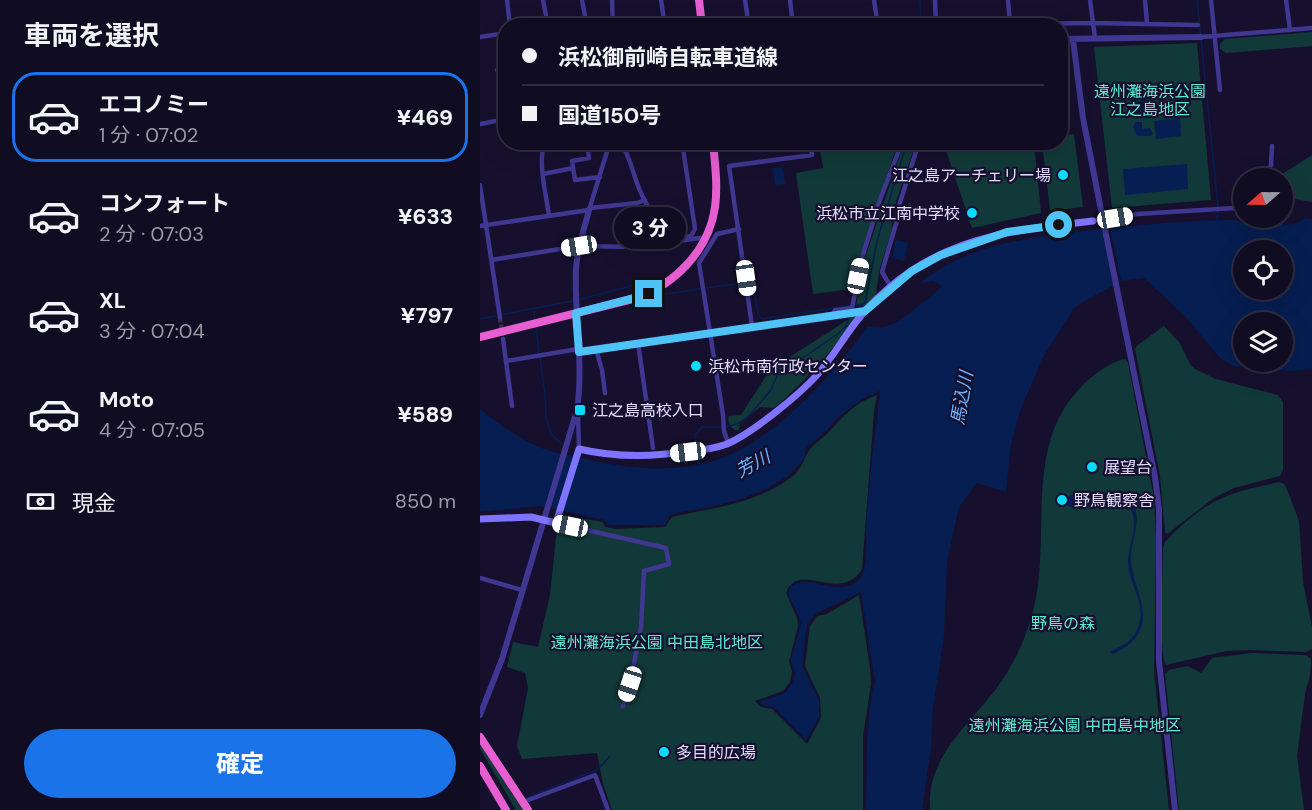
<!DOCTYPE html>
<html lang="ja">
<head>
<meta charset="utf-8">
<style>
	:root { --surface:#100c22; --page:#19152a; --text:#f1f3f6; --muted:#9c9ba5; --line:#302c40; --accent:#1a73e8 }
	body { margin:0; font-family:"DM Sans","Noto Sans JP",sans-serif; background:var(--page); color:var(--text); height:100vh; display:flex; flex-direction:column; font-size:22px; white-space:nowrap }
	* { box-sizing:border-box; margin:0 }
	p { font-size:20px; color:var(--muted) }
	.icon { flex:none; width:33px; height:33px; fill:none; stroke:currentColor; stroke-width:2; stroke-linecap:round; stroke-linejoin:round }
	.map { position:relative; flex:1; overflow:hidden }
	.sheet { display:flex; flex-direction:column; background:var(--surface); width:480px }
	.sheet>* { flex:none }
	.guide { position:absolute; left:18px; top:18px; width:570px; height:132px; border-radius:24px; box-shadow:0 6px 24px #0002,0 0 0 2px var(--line); display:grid; align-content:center; height:132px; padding:0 24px; background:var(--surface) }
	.needle { width:39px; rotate:250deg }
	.buttons { position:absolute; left:753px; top:168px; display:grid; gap:12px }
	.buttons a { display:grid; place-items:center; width:60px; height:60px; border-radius:50%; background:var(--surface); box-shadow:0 6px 24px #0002,0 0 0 2px var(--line); font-size:30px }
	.end { position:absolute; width:27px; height:27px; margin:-14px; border:8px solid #4fc3f7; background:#111; box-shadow:0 0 0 3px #111 }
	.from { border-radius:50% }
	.bubble { position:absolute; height:42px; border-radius:21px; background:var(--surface); box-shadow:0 6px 24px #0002,0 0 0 2px var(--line); font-size:20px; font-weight:800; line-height:42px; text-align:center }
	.car { position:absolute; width:18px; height:36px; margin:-18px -9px; border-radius:8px; box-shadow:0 0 4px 2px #0007; background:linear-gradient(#fff 24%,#345 0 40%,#fff 0 76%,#345 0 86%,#fff 0) }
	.guide b { display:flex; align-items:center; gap:21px; height:57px; font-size:22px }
	.guide b+b { border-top:2px solid var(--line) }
	.guide i { width:15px; height:15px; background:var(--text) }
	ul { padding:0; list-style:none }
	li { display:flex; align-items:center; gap:18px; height:90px; margin:0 12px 9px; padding:0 12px; border:3px solid transparent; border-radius:24px }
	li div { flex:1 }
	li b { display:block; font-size:22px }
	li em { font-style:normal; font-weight:800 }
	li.current { border-color:var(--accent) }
	li>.icon { width:54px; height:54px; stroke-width:1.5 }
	h2 { padding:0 24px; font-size:27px; line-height:72px }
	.pay { display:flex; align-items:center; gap:15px; height:66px; padding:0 24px; font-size:22px }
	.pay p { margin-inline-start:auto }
	.cta { display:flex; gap:12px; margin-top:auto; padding:12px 24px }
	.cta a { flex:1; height:69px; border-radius:36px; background:var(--accent); color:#fff; font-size:24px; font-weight:800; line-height:69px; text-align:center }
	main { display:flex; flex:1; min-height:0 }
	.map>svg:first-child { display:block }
	.green { fill:#123939 }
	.water { fill:#061e51; fill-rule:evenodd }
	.pier { fill:#16102e }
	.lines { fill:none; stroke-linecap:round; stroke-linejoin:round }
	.stream { stroke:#061e51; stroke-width:1.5 }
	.minor-tunnel { stroke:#352f4d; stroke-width:4.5; stroke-dasharray:4.5 2; stroke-linecap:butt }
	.minor { stroke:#3f3791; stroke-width:4.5 }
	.tertiary { stroke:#3f3791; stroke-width:6 }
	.secondary { stroke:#7e74ff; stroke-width:7 }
	.trunk { stroke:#e65ed0; stroke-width:8 }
	.tertiary-bridge { stroke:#3f3791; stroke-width:6 }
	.route { stroke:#4fc3f7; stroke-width:8 }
	.poi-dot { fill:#09dbff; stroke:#16102e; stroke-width:2 }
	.labels { text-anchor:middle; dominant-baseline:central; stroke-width:4.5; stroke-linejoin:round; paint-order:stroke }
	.park-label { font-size:16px; fill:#5eeace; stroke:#16102e }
	.poi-label { font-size:16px; fill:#e3ddff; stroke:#16102e; text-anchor:start }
	.water-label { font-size:18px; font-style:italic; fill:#6bb3ff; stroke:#16102e }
</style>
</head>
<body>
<main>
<section class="sheet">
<h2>車両を選択</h2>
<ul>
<li class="current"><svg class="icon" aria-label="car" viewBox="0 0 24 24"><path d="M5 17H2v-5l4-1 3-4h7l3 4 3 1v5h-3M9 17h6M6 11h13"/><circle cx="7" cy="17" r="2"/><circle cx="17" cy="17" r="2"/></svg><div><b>エコノミー</b><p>1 分 · 07:02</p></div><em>¥469</em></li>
<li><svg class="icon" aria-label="car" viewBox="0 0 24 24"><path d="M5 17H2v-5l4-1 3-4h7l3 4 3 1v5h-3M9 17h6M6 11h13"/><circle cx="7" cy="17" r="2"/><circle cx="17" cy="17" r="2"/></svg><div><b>コンフォート</b><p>2 分 · 07:03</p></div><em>¥633</em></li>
<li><svg class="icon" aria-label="car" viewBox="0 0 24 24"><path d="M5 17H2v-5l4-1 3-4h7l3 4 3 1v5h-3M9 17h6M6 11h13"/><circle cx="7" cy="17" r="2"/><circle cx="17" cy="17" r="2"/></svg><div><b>XL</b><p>3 分 · 07:04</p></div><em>¥797</em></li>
<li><svg class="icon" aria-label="car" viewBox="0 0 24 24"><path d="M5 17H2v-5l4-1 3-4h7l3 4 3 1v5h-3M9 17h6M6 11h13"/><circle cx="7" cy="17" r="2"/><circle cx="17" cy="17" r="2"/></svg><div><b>Moto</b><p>4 分 · 07:05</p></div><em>¥589</em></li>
</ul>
<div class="pay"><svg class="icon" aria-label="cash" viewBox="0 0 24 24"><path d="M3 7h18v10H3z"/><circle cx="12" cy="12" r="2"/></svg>現金<p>850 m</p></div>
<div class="cta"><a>確定</a></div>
</section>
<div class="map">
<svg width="832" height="810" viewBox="0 0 832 810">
	<rect width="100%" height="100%" fill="#16102e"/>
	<path class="green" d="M832,32V46L746,53L740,49V44L745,39Z
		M717,43L731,200L632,208L614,47Z
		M594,134L603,207L570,211L562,143L580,142L581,136Z
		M339,143H415L416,148L370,289L333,294L316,173L343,168Z
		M424,143H436L411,216L412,230L399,271L396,294L386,307L376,305L385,258Z
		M476,143H554L561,213L492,228L464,144Z
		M832,155V202L803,197L802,178H796Z
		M375,315L378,317C352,350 326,381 294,408L280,407L260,422L259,430H255C250,427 247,422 249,416L261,415L290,370Z
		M684,326L699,342L710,364L715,369L736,379L798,395L803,402V470L800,476L754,488L734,498L687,534L685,532L680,476L655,349L658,345Z
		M645,359L648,363L674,498L676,541L674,671L689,810H450C446,758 487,727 516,689C533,666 546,639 553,611C573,536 541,446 603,385C615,373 629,363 645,359Z
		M397,395L394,411L382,569C360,605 319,559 306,593L317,618L318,626L309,661L312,672L310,682L303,691L275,701L281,707L292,709L327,744L341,718L340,698L325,666L330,626L337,616L347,614L379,595L390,668L391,684L383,736V810H132L123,784L117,753L42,759L37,746L48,688L45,673L27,667L33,642L58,647L70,595L77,528H90L94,517L123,522L125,527L135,529L185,527L192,517C232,508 279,503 313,476C321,470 324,458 330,449C335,443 342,439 347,434C364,416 373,404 397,395Z
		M799,482L804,484L806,487L819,521L823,582L832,627V649L826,652L769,650L746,651L686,665C678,654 683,568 683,548L685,542C700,526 720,508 740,499C758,490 779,487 799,482Z
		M772,653L826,655L831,659L830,675L825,694L817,756L824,810H699L685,674L689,670L708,666L721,673L732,658Z
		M0,744L43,810H36L0,749Z"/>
	<path class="water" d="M666,97L670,101L665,107L669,117L667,119L653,115V109L661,99Z
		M700,118L701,136L676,139L674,121Z
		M656,122H662V129L670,128L673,134L670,136H657L653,127Z
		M707,164L708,189L645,195L643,169Z
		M303,167L305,184L295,185L293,168Z
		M825,218L832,219V369L811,371L754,366L741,359L705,316L664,278L643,281L617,294L594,308L563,357L540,411L531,444L526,492L497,483L479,507L467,561L464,636L453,708L451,748L442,810H386L387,743L390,705L395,681L381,592L335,614L327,624L322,666L339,700V717L326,740L294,707L283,705L279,702L305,693L313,682L315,673L311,660L321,624L319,616L308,594L311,586C332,574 351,595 373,584C380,581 384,573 385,566C387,553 386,541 386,529C388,483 395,437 400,391L384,398L357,418L348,429L326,448L324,459L308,476L286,489L264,498L240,505L191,514L185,525H129L124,520L60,506L0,512V409C16,422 38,438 57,446C69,452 83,454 97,457C149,470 213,477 262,449C310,422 356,371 388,326C408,332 421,319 436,308C445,301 454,295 462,286L453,281L440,283C489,244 542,239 603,231C652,225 700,221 749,220C757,220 764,223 772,224C776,224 810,225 813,224C817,223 821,220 825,218ZM764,250H802V290H764ZM764,322H802V362H764Z
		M416,240L428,243L424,261L412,258Z
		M594,494L606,500L614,501L644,497C668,511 651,535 651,557C651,580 667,602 662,625C658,640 646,648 633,654L630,653L631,651C645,645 655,639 659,624C666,603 648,583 648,562C648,545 662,518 647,505C629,489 605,519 587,505L586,498Z"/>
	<path class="pier" d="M629,224L642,285L634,289L621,226Z"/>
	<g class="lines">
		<path class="stream" d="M440,0L441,26
			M717,0L738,206
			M737,221L738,211
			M225,288L272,282L279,316L282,319L354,308
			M178,291L185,294L220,289
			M97,300L159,284L171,288
			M362,307L384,304
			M379,308L385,303L397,241L427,142
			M54,310L55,320
			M24,314L93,301
			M0,319L15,316
			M56,328L59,353
			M60,357L65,394L66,418L71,434L83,445
			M246,427L257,424L267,418L291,390L297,376L359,333L366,326L370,315
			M215,448V435L222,427H242
			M216,453L219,465
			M48,797L117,770L130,756"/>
		<path class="minor-tunnel" d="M20,318L23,339"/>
		<path class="minor" d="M27,0L30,26
			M63,0L68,26
			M102,0L107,26
			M132,0L133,26
			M181,0L185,26
			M265,0L269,26
			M310,0L313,26
			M394,0L398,26
			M455,0L456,26
			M528,0L530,23
			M610,0L615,38
			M665,0L667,23
			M731,0L740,90
			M806,0L810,30
			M457,25L613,23L718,25
			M77,26L106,21
			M0,37L26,33
			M721,37L832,28
			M17,70L26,68
			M0,124L26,119
			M64,142C58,166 66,193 69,216
			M107,142L109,158L92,161L95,180L120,177
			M140,142C152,158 153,178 162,195C170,212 179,224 183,243
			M63,174L93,168
			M786,178L791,165L792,146
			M0,185L20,318
			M110,208L157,203L165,200
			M613,221L657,214L755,208L764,206
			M0,226L109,210L130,142
			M183,243L220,238
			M11,260L99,246L158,247L177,245L187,240L211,236L215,229L202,142
			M411,287L402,272L418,217V209L439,142
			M353,315L355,310L372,308L382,258L400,200L422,142
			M272,326L249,166L332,155L330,142
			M23,339L32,406
			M158,343L173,448
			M116,349L122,370L125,393
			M26,361L98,349
			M98,413L99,449
			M248,443L244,431L243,415L219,263L237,234L259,229
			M76,523L186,548L189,564L164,571L161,627L150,684L143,706
			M0,578L42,590
			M43,802L115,775L128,810"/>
		<path class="tertiary" d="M580,39L721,37
			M593,40L603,118L621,210
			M99,352L385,311
			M659,398L675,477L679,509V661L695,810
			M0,715L22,659L97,410C104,363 94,316 96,269C97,249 104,230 109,210"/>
		<path class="secondary" d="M0,519L51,517L76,523L99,449C137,458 173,457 211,451C223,450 236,448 247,444C272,433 318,396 337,375C355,355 368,329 386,310C399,296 415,282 431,271C486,234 550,228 613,221"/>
		<path class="trunk" d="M219,0L222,26
			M0,337L157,298C196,283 229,250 235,207C238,186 235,164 233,142
			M0,737L48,810
			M0,766L26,810"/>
		<path class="tertiary-bridge" d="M621,210L659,398"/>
	</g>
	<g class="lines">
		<path class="route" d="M169,294L96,313L99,352L385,311L432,271L461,255L527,232L579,225"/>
	</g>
	<g class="poi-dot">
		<circle cx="583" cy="175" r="6"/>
		<circle cx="492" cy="213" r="6"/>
		<circle cx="216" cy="366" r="6"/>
		<rect x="94" y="404" width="12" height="12" rx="3"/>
		<circle cx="612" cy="467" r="6"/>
		<circle cx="582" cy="500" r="6"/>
		<circle cx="184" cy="752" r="6"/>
	</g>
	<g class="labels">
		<g class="park-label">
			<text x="670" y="91">遠州灘海浜公園<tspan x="670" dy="18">江之島地区</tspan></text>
			<text x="583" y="623">野鳥の森</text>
			<text x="177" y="642">遠州灘海浜公園 中田島北地区</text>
			<text x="595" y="725">遠州灘海浜公園 中田島中地区</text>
		</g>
		<g class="poi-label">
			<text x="571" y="175" text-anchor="end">江之島アーチェリー場</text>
			<text x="480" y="213" text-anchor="end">浜松市立江南中学校</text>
			<text x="228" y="366">浜松市南行政センター</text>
			<text x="112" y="410">江之島高校入口</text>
			<text x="624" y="467">展望台</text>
			<text x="594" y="500">野鳥観察舎</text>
			<text x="196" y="752">多目的広場</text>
		</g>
		<g class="water-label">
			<text transform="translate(482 398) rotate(-80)">馬込川</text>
			<text transform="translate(273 464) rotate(-28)">芳川</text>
		</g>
	</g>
</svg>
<div class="buttons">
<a><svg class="needle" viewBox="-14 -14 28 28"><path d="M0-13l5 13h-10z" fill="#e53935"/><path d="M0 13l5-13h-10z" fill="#9c9ba5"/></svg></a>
<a><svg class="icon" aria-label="locate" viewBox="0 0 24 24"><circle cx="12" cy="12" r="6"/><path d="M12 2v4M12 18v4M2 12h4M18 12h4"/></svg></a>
<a><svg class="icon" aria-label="layers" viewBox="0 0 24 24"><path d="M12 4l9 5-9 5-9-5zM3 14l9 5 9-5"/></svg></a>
</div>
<i class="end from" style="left:579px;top:225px"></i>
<i class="end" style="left:169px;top:294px"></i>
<div class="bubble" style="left:134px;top:207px;width:72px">3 分</div>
<i class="car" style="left:635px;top:218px;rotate:80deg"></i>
<i class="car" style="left:99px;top:246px;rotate:261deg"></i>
<i class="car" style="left:378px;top:276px;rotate:12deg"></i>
<i class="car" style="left:266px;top:278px;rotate:172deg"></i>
<i class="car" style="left:208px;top:452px;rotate:263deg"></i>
<i class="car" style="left:90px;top:526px;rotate:282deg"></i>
<i class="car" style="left:150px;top:684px;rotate:198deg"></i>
<div class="guide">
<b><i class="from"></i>浜松御前崎自転車道線</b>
<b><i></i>国道150号</b>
</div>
</div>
</main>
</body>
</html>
